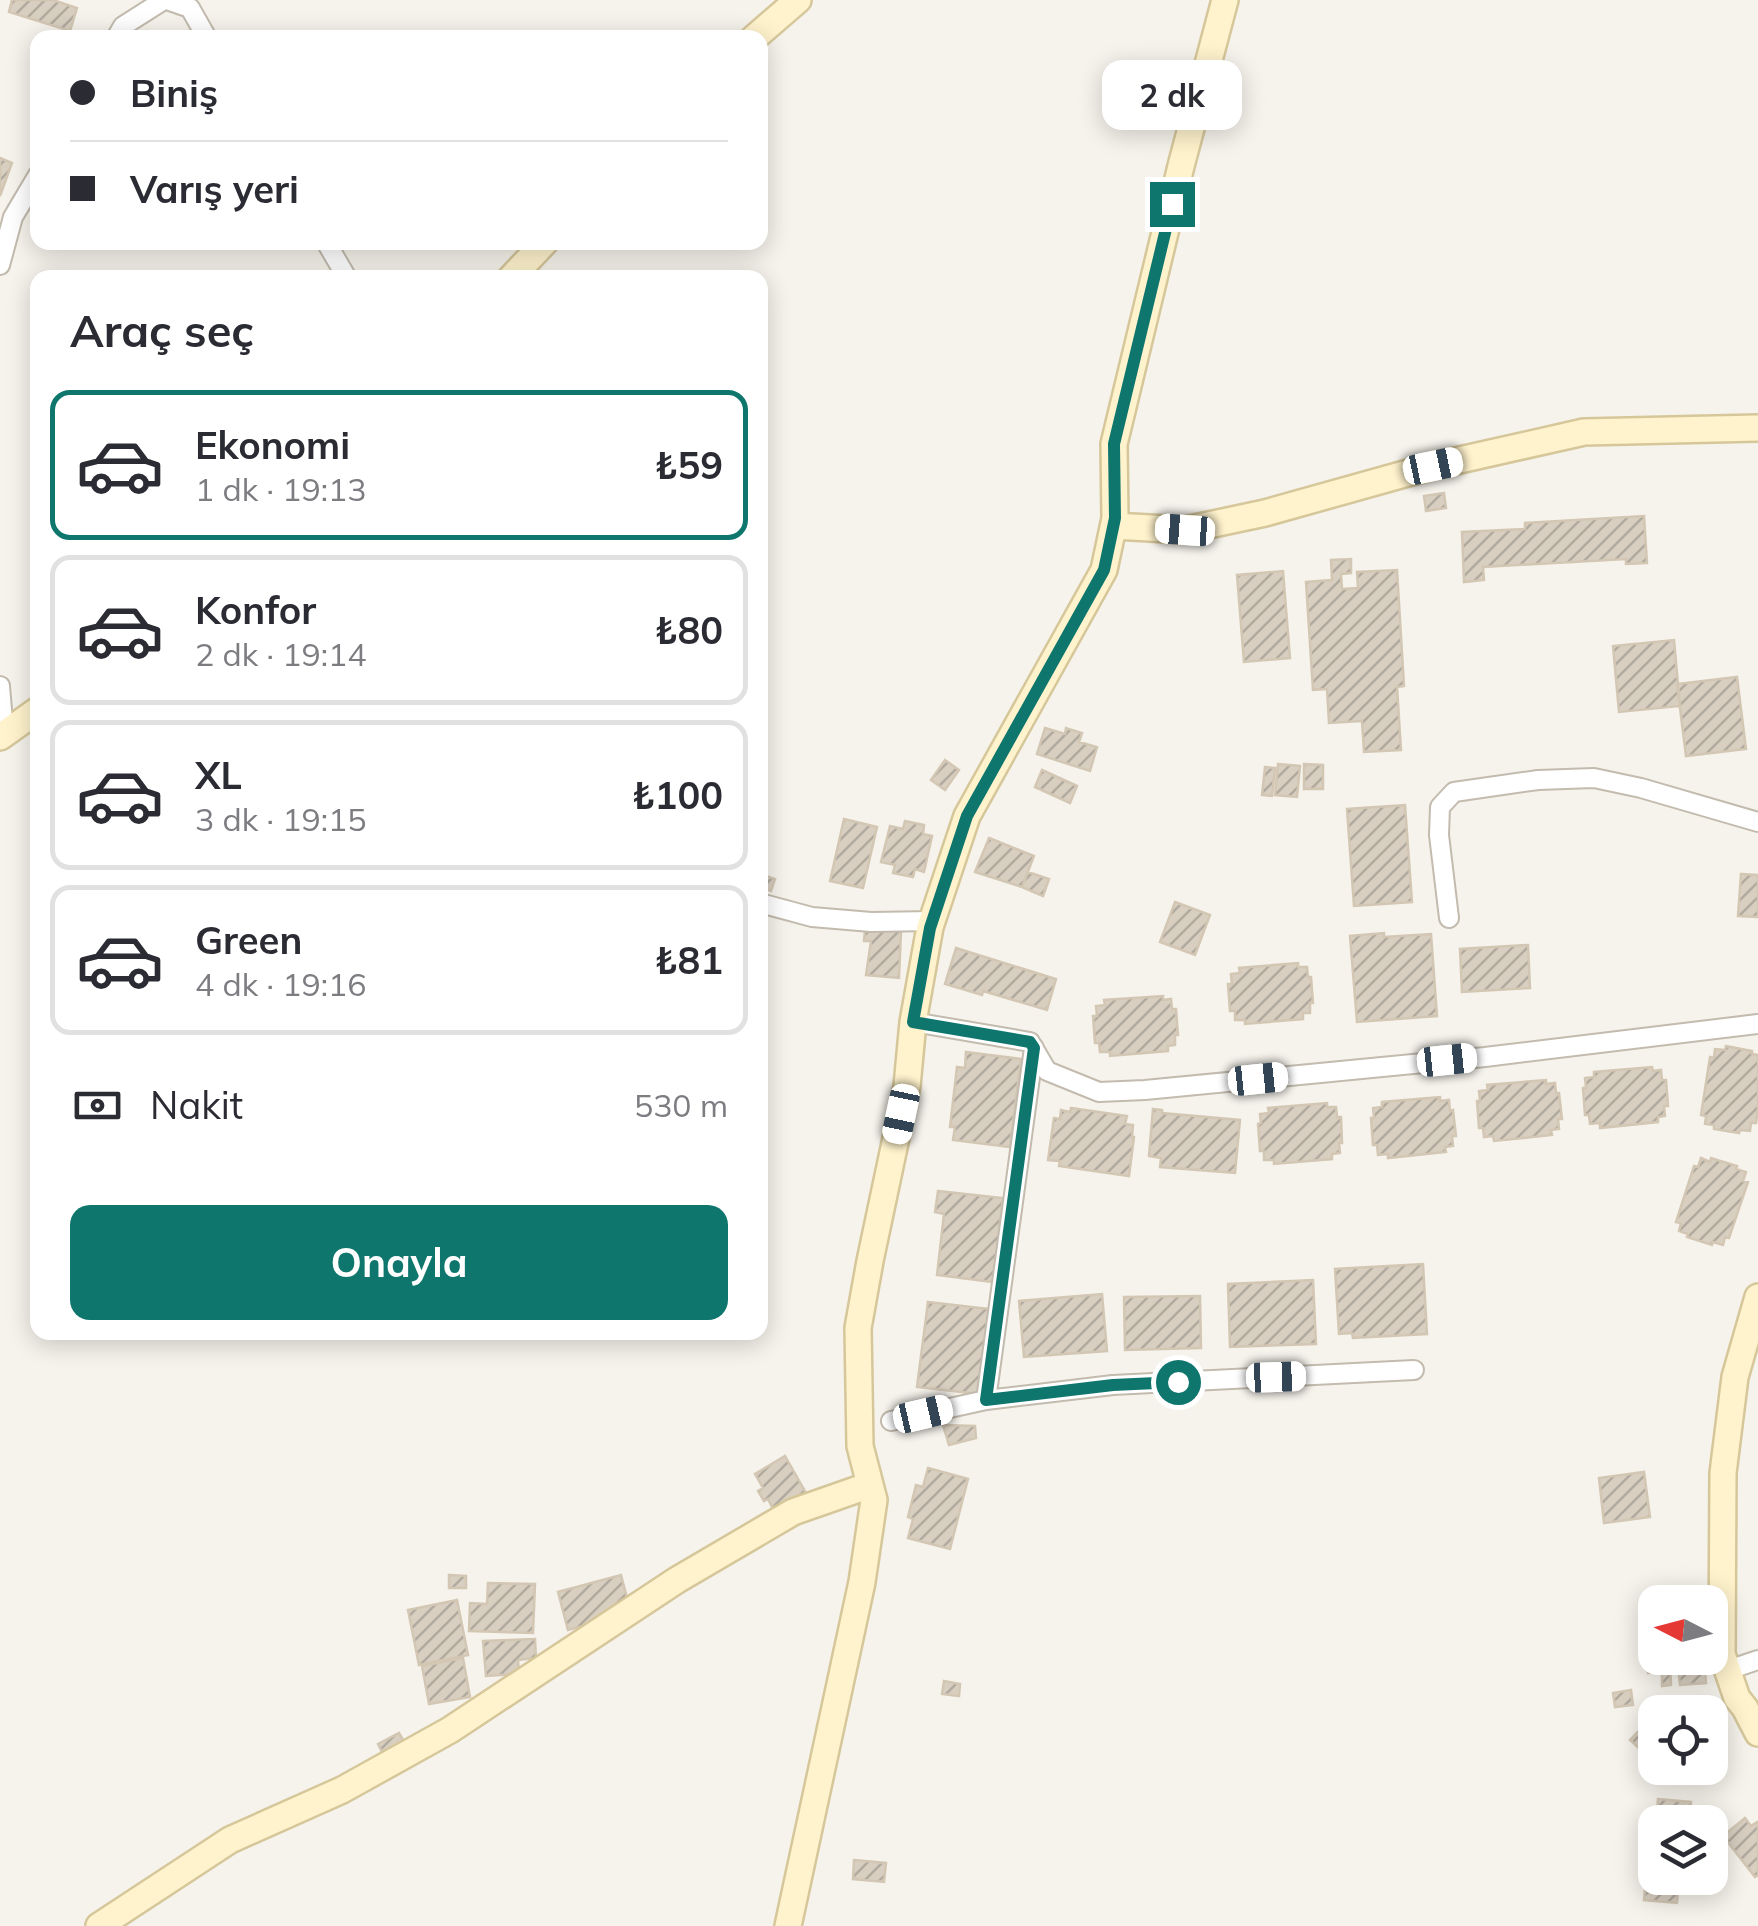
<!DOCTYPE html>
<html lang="tr">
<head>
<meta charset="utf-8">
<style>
	:root { --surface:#fff; --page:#f2f2f3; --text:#2b2b33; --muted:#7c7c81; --line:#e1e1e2; --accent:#0f766e }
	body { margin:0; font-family:Mulish,sans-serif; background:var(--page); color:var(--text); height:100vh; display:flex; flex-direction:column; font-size:38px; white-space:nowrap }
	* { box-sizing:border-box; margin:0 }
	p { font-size:32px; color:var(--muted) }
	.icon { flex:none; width:55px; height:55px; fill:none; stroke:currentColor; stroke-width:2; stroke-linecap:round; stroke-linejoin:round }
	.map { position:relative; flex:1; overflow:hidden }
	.panel { position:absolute; left:30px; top:270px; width:738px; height:1070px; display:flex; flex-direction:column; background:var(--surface); border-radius:20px; box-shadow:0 5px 25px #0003 }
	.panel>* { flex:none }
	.banner { position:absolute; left:30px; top:30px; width:738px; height:220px; border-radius:20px; box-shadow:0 5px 25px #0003; display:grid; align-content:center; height:220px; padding:0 40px; background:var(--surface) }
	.needle { width:65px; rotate:276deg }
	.buttons { position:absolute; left:1638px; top:1585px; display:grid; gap:20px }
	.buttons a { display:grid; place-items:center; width:90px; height:90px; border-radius:20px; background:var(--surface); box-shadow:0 5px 25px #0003; font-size:50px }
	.end { position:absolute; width:45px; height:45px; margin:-22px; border:12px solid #0f766e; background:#fff; box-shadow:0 0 0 5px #fff }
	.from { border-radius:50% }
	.bubble { position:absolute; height:70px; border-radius:20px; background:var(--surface); box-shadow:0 5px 25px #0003; font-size:32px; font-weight:700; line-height:70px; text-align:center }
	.car { position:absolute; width:30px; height:60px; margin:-30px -15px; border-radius:12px; box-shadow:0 0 8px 2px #0007; background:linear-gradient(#fff 24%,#345 0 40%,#fff 0 76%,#345 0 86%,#fff 0) }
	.banner b { display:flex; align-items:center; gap:35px; height:95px; font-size:38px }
	.banner b+b { border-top:2px solid var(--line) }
	.banner i { width:25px; height:25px; background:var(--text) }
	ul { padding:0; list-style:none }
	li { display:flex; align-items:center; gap:30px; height:150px; margin:0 20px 15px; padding:0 20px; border:5px solid var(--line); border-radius:20px }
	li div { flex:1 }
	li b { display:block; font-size:38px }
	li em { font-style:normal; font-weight:700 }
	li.selected { border-color:var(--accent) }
	li>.icon { width:90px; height:90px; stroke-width:1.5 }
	h2 { padding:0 40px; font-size:45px; line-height:120px }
	.pay { display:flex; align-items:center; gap:25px; height:110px; padding:0 40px; font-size:38px }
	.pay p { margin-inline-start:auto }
	.primary-button { display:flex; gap:20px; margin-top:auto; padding:20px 40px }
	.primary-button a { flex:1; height:115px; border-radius:20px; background:var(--accent); color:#fff; font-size:40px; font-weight:700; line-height:115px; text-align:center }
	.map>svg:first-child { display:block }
	.building { fill:url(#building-hatch); stroke:#d3c7b4; stroke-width:2.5 }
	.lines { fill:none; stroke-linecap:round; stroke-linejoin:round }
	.street-casing { stroke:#c2bbae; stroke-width:22 }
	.secondary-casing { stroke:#d6c79b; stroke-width:30 }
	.street { stroke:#fff; stroke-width:18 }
	.secondary { stroke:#fff3cd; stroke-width:25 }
	.route { stroke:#0f766e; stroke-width:12 }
</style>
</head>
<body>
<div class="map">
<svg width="1758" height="1926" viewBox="0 0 1758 1926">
	<defs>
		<pattern id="building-hatch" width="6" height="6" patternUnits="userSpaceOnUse" patternTransform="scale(2.5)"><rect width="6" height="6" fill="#d8cfc1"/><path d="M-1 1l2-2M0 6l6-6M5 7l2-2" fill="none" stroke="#b1aa9e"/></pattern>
	</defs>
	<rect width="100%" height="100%" fill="#f6f3ec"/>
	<path class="building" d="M12,0H53L77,8L70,31L9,12Z
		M0,158L12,163L0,196Z
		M1444,493L1446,508L1426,511L1424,496Z
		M1644,516L1647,563L1626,564V559L1483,567L1484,580L1464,582L1462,532L1525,529V523Z
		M1351,559V573L1341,574L1342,589L1358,588L1357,572L1397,570L1404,686L1397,687L1401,750L1364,752L1362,721L1329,723L1327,689L1313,690L1306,582L1332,580L1331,560Z
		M1283,571L1290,658L1244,662L1237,575Z
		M1674,640L1680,706L1619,712L1613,646Z
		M1737,677L1746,749L1686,756L1677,684Z
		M1045,728L1065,734L1066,728L1082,733L1079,742L1097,747L1090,771L1037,754Z
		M945,760L959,770L945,790L931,780Z
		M1278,764L1300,766L1297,797L1275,795Z
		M1304,764L1323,765V789H1304Z
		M1265,767L1275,768L1272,796L1262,795Z
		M1042,770L1077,786L1070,803L1035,787Z
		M1405,805L1412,902L1354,906L1347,809Z
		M844,819L877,827L863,888L830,881Z
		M905,821L924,825L923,834L932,836L924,872L915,869L913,877L893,873L895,865L881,862L890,826L903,829Z
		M989,838L1034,856L1022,887L975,872Z
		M1028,872L1049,879L1043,896L1022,887Z
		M760,874L775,879L771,891L760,887Z
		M1741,874L1758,875V917L1738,916Z
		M1175,902L1210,915L1195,955L1160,942Z
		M865,929L901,931L899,978L866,975L871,941H864Z
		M1384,933V937L1431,934L1437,1016L1357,1022L1350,936Z
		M1528,945L1530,988L1462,992L1460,949Z
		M956,948L1056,979L1047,1010L983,991L982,995L945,984Z
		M1298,963V967H1307L1308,977H1311L1313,1003H1310V1013H1303V1019L1245,1024V1020H1235V1011H1230L1228,984H1232L1231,974L1240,973L1239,968Z
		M1163,996V1000L1171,999L1172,1009H1176L1178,1035H1175V1045L1168,1046V1051L1110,1056V1052H1100L1099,1043H1095L1093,1016H1097L1096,1006L1105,1005L1104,1000Z
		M1726,1046L1752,1051V1054L1758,1055V1109L1756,1123H1751L1750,1131L1740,1130L1739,1133L1714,1129V1125L1705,1124L1706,1116L1701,1115L1710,1057L1714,1058L1715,1049L1725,1050Z
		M966,1052L1021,1059L1010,1147L953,1140L955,1127H950L957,1067L965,1068Z
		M1652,1067L1653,1071L1661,1070L1662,1080H1666L1668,1106H1664L1665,1116L1658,1117V1122L1600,1128V1123L1590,1124L1589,1115H1585L1583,1088H1586L1585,1078L1594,1077V1072Z
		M1546,1080V1084L1555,1083L1556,1093H1559L1562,1119H1558L1559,1129L1551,1130L1552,1135L1494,1141L1493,1136L1484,1137L1483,1128H1479L1477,1101H1480L1479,1091L1488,1090L1487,1085Z
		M1440,1097V1101L1449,1100L1450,1111L1453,1110L1456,1136H1452L1453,1146L1445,1147L1446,1152L1388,1158V1154L1378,1155L1377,1145H1373L1371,1118H1374L1373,1108L1382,1107V1102Z
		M1327,1103V1107H1336L1337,1117H1341L1342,1143H1339L1340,1153L1332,1154V1159L1274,1164V1160H1264V1151H1260L1258,1124L1261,1123L1260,1114L1269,1113L1268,1108Z
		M1071,1108L1127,1116L1125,1124L1133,1125L1132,1137H1134L1129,1176L1059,1166L1060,1161L1048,1160L1054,1118L1060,1119L1061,1110L1070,1112Z
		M1153,1109L1162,1110V1113L1240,1120L1235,1173L1160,1167L1161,1158L1149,1156Z
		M1701,1158L1710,1162L1711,1158L1737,1166L1736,1169L1746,1172L1743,1181L1748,1182L1729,1238L1725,1237L1723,1245L1713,1242L1712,1245L1687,1237L1688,1234L1679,1231L1681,1223L1676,1222L1694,1166L1698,1167Z
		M938,1191L1003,1198L993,1282L937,1275L944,1214L935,1212Z
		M1423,1264L1427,1334L1353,1338L1352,1333L1339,1334L1335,1269Z
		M1313,1280L1316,1344L1230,1347L1228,1284Z
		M1102,1294L1107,1351L1024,1357L1019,1301Z
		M1200,1296L1201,1348L1125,1350L1124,1297Z
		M928,1302L990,1309L979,1394L917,1387Z
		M943,1425L975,1426L976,1438L949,1445Z
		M785,1456L806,1493L774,1511L768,1499L764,1501L758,1491L763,1488L755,1474Z
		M928,1468L968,1479L950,1549L908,1538L913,1519L908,1517L916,1485L923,1487Z
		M1644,1472L1650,1517L1604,1523L1599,1478Z
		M449,1575L466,1576V1588H449Z
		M621,1575L631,1613L568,1630L558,1592Z
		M488,1583L535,1584L533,1633L469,1631L470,1603L487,1604Z
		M457,1600L468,1655L419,1665L408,1610Z
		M1646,1626H1655V1658H1670L1671,1685L1662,1686V1672L1648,1673Z
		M535,1639L536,1658L518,1660L519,1674L486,1676L483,1641Z
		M463,1658L470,1697L429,1704L422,1666Z
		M1677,1658H1704L1706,1683L1680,1685Z
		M944,1681L960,1684L959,1696L942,1694Z
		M1631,1690L1633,1705L1615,1707L1613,1693Z
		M1655,1714V1763L1630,1740Z
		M399,1733L410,1752L388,1764L378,1744Z
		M1658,1799L1691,1802L1690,1816L1706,1817V1822H1656Z
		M1745,1818L1751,1826L1757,1822L1758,1823V1875L1755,1877L1723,1836Z
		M1648,1855H1655V1878H1679L1677,1903L1644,1900Z
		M854,1860L886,1863L884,1882L853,1879Z"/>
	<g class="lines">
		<defs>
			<path id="street" d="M167,0L190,8L207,38
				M116,38L123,26L164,0
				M326,242L347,278
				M0,265L13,217L38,175
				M0,686L4,733
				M760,903L812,917L871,922L932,921
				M1449,918L1439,835L1440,807L1454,792L1538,780L1594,778L1641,788L1758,822
				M913,1022L1030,1042L1047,1071L1099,1092L1145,1090L1485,1057L1758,1024
				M986,1400L1034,1048
				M891,1421L986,1400L1113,1385L1414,1370
				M1728,1670L1758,1660"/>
			<path id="secondary" d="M754,38L798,0
				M511,278L545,242
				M1114,526L1185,530L1265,513L1433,466L1584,432L1758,428
				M0,737L38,710
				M1758,1297L1735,1377L1723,1473L1722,1654L1737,1698L1745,1708L1758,1733
				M99,1926L230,1840L342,1790L450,1730L677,1580L793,1512L870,1485
				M788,1926L862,1582L874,1500L860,1446L858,1328L870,1261L907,1086L913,1022L930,927L967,816L1104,570L1115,518L1114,444L1181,166L1225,0"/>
		</defs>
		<use href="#street" class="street-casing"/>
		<use href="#secondary" class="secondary-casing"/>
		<use href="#street" class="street"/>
		<use href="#secondary" class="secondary"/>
	</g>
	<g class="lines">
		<path class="route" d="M1172,204L1114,444L1115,518L1104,570L967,816L930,928L913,1022L1030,1042L1034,1048L986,1400L1113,1385L1178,1382"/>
	</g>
</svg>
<div class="buttons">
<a><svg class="needle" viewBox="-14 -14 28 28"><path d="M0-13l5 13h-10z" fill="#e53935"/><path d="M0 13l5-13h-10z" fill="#7c7c81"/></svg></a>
<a><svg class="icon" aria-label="locate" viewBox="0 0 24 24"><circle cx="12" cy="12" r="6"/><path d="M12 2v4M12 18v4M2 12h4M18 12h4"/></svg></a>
<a><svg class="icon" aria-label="layers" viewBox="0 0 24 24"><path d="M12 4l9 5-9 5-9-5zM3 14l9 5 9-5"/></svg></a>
</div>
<i class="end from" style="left:1178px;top:1382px"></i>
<i class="end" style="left:1172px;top:204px"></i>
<div class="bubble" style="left:1102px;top:60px;width:140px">2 dk</div>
<i class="car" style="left:1433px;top:466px;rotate:78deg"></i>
<i class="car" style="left:1185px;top:530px;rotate:274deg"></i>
<i class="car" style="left:1447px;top:1060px;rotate:84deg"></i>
<i class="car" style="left:1258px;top:1079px;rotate:84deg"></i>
<i class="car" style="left:901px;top:1114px;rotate:192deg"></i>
<i class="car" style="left:1276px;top:1377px;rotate:88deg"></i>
<i class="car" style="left:923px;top:1414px;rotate:77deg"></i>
<div class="banner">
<b><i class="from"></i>Biniş</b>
<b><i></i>Varış yeri</b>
</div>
<section class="panel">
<h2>Araç seç</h2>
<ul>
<li class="selected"><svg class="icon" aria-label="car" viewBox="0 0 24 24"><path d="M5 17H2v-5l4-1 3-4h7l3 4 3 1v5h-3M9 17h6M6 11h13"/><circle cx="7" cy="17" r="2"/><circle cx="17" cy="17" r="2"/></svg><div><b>Ekonomi</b><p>1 dk · 19:13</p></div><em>₺59</em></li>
<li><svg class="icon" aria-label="car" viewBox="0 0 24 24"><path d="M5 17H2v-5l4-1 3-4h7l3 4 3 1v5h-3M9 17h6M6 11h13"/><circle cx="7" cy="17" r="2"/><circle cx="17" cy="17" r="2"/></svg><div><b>Konfor</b><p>2 dk · 19:14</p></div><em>₺80</em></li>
<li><svg class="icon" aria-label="car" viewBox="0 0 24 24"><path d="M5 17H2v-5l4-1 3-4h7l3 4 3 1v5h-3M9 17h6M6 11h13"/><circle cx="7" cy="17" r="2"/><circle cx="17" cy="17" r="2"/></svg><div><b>XL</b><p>3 dk · 19:15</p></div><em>₺100</em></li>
<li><svg class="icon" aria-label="car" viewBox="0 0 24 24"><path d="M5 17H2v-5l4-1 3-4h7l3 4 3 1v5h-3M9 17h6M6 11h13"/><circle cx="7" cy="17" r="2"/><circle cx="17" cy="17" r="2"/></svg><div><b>Green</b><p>4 dk · 19:16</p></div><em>₺81</em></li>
</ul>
<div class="pay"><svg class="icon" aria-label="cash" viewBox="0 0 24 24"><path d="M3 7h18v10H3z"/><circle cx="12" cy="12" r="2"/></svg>Nakit<p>530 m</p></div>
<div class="primary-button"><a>Onayla</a></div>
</section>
</div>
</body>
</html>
